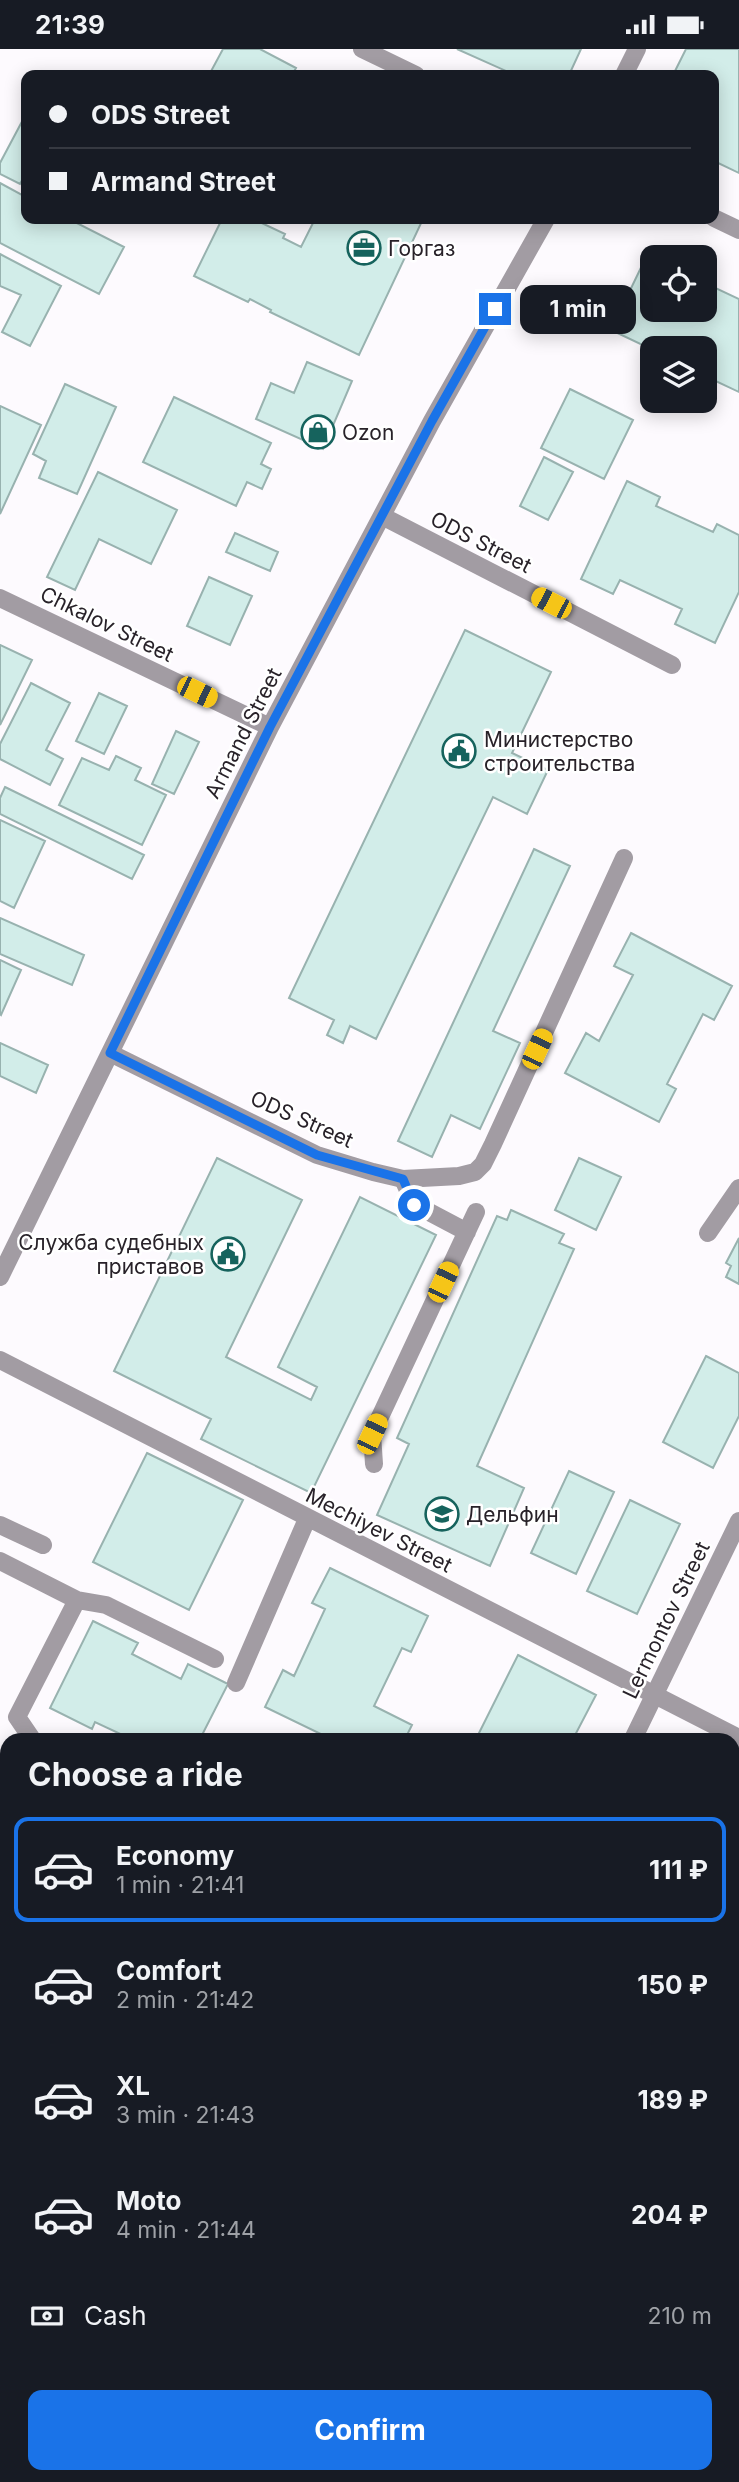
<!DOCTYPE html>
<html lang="en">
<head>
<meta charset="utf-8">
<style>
	:root { --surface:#171b24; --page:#242831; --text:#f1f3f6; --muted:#9ea1a6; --line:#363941; --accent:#1a73e8 }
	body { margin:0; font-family:Inter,sans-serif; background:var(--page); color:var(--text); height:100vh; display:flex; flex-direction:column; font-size:26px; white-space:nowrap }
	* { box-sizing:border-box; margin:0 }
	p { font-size:23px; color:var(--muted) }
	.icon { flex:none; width:38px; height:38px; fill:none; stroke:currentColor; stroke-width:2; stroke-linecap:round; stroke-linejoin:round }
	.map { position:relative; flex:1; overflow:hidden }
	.sheet { position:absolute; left:0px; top:1684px; width:740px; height:751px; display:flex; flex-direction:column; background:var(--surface); border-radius:21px 21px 0 0; box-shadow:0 4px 18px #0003 }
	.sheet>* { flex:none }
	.guide { position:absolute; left:21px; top:21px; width:698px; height:154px; border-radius:14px; box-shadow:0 4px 18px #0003; display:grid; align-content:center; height:154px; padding:0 28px; background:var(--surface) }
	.controls { position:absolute; left:640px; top:196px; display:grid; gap:14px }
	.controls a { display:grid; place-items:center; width:77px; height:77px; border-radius:14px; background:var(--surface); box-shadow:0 4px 18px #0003; font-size:35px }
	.end { position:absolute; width:32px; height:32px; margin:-16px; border:9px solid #1a73e8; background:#fff; box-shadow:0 0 0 4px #fff }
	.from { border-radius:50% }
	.bubble { position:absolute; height:49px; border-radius:14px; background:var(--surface); box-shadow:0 4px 18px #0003; font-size:23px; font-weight:700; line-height:49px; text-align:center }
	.car { position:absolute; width:21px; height:42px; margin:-21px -10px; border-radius:9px; box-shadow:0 0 5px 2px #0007; background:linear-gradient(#f5c518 24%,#345 0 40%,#f5c518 0 76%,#345 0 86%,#f5c518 0) }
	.guide b { display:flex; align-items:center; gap:24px; height:66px; font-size:26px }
	.guide b+b { border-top:2px solid var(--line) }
	.guide i { width:18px; height:18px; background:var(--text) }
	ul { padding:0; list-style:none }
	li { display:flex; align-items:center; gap:21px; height:105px; margin:0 14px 10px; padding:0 14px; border:4px solid transparent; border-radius:14px }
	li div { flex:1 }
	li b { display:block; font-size:26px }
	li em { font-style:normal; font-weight:700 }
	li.active { border-color:var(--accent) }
	li>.icon { width:63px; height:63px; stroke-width:1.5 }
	h2 { padding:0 28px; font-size:32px; line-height:84px }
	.pay { display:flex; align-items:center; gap:18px; height:77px; padding:0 28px; font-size:26px }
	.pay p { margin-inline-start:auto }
	.button { display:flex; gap:14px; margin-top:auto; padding:14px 28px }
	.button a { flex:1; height:80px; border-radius:14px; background:var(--accent); color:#fff; font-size:28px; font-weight:700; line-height:80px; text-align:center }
	.status { display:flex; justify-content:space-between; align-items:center; height:49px; padding:0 35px; background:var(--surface); direction:ltr }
	.status svg { height:19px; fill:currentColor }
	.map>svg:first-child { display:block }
	.building { fill:#d2ede9; stroke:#98b2af; stroke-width:2 }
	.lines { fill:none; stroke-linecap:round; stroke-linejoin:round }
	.lane { stroke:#a29ca3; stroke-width:18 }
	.street { stroke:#a29ca3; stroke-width:18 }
	.route { stroke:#1a73e8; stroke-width:9 }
	.labels { text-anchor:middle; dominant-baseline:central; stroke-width:5; stroke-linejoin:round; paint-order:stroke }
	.poi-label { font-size:21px; fill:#282229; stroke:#fff; text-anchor:start }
	.street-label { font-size:21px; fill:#282229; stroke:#fff }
</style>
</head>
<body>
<div class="status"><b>21:39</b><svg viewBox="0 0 49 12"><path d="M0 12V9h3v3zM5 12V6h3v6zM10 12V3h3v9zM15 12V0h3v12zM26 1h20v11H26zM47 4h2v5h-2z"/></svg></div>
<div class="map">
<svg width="739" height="2433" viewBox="0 0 739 2433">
	<rect width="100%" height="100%" fill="#fdfafe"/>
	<path class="building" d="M223,0H260L296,19L292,26H209Z
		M457,0H581L569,26H515Z
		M686,0H739V124L714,112V26H673Z
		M26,65V124L20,135L0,125V114Z
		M0,134L26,148V170H69L124,198L99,245L0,194Z
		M222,170H253L285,185L283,189L301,198L315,170H423L359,306L270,263L271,261L250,250L248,253L194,227Z
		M0,205L61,237L30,297L2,283L21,246L0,237Z
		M647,206L653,208V261H705V234L739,250V343L705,327V299H653V301L611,281Z
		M307,313L352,332L323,400L256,370L271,334L294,344Z
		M65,335L116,358L77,445L39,429L46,412L33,405Z
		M570,340L633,371L604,430L541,399Z
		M174,348L271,394L261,415L271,420L262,440L247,433L236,457L143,413Z
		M0,357L41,376L0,465Z
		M544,408L573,423L548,471L520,457Z
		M98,423L177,461L151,515L99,490L75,541L47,528Z
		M627,432L660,448L656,457L713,483L717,475L739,486V543L715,594L675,575L682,560L620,531L613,545L581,530Z
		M235,484L278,503L270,522L226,503Z
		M209,528L252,547L230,596L187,577Z
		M465,581L551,623L512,704L548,721L527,765L493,748L376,990L350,977L343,994L327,986L334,971L289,949Z
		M0,596L32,611L0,676Z
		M31,634L70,654L46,701L63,710L50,736L0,710V695Z
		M99,644L127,657L104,705L76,692Z
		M176,682L199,693L174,745L152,735Z
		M116,707L141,719L135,731L166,746L142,796L59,756L82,709L109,721Z
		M5,738L144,806L132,830L0,765V749Z
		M0,771L45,792L14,859L0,852Z
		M534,800L570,817L493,982L520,994L480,1080L451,1066L432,1108L398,1092Z
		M0,869L84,906L72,936L0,905Z
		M631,884L732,937L714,971L703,965L667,1035L676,1040L659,1073L565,1024L586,984L599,992L633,926L614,917Z
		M0,911L21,921L1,966L0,965Z
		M0,994L48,1016L36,1044L0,1027Z
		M217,1109L302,1151L226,1308L311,1351L317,1338L278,1318L360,1148L436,1186L311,1444L201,1390L211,1370L114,1322Z
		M579,1109L621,1128L596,1181L555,1161Z
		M511,1161L564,1185L559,1194L574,1200L477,1417L524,1439L490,1517L377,1466L409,1395L397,1389L497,1167L507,1171Z
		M739,1189V1235L726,1228L731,1217L726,1214Z
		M706,1307L739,1324V1367L713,1419L663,1393Z
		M147,1404L243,1451L189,1561L93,1513Z
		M569,1422L614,1443L576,1525L531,1504Z
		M630,1451L680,1475L637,1565L587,1542Z
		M330,1519L428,1567L411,1603L402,1599L374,1657L412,1676L405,1690H331L265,1658L283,1621L294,1627L325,1560L312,1554Z
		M93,1572L138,1594L132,1605L181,1630L188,1615L228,1635L200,1690H131L95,1673L92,1680L50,1659Z
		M518,1606L596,1646L573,1690H476Z
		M733,1763L739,1766V1785L733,1798Z
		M0,1918L7,1921V2015L0,2012Z
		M739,2089V2116L733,2113V2101Z
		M733,2129L739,2132V2253L733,2250Z
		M0,2208L7,2212V2241L0,2238Z
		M6,2268H7V2363L0,2359V2278Z
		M739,2299V2377L733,2389V2311Z
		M126,2427H220L217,2433H124Z
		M365,2427H486L497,2433H362Z"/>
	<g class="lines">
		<path class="lane" d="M714,169L739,181
			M403,1130L414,1155L467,1183
			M708,1184L739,1139
			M374,1415L372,1385L476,1163
			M0,1476L43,1496
			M0,1512L77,1551L106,1556L215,1610
			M32,1690L17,1668L77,1551
			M733,2012L739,2015
			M280,2433L283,2427
			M549,2433L552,2427"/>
		<path class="street" d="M362,0L416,26
			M624,26L637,0
			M382,467L672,616
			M0,549L270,678
			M110,1004L317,1106L373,1123L403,1130L459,1127L475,1123L483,1115L493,1095L624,809
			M0,1228L270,678L432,372L546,170
			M0,1311L739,1689
			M236,1634L307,1470
			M633,1690L739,1472
			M0,2079L7,2083
			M720,2427L732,2433"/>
	</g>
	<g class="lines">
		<path class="route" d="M414,1156L403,1130L317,1106L110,1004L270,678L432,372L495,260"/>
	</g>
	<defs>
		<symbol id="office-ring" viewBox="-11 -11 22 22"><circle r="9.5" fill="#fff" stroke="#16635d" stroke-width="1.5"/><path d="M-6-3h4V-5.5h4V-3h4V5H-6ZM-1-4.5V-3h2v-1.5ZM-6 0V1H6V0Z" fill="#16635d"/></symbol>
		<symbol id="shop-ring" viewBox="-11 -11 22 22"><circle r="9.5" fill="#fff" stroke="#16635d" stroke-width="1.5"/><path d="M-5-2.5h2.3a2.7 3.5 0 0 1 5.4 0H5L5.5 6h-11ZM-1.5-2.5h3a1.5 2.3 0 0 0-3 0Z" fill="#16635d"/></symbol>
		<symbol id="civic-ring" viewBox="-11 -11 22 22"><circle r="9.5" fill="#fff" stroke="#16635d" stroke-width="1.5"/><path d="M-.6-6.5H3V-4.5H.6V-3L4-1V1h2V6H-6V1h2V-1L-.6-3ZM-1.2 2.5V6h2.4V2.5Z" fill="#16635d"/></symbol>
		<symbol id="school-ring" viewBox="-11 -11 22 22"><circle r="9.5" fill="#fff" stroke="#16635d" stroke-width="1.5"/><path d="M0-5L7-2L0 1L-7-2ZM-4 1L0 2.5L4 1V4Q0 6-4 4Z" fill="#16635d"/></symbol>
	</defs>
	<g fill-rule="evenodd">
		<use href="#office-ring" x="345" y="180" width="38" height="38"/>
		<use href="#shop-ring" x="299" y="364" width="38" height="38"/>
		<use href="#civic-ring" x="440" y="683" width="38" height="38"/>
		<use href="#civic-ring" x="209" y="1186" width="38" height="38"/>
		<use href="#school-ring" x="423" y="1446" width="38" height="38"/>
	</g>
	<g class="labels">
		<g class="poi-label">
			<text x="388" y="199">Горгаз</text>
			<text x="342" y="383">Ozon</text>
			<text x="484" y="690">Министерство<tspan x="484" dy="24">строительства</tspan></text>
			<text x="204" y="1193" text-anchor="end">Служба судебных<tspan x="204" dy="24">приставов</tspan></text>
			<text x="466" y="1465">Дельфин</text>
		</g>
		<g class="street-label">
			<text transform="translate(481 493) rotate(27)">ODS Street</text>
			<text transform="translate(107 575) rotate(26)">Chkalov Street</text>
			<text transform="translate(243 684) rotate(-63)">Armand Street</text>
			<text transform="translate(302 1070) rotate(24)">ODS Street</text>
			<text transform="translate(379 1481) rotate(27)">Mechiyev Street</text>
			<text transform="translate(666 1571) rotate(-64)">Lermontov Street</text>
		</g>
	</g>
</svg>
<div class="controls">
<a><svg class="icon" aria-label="locate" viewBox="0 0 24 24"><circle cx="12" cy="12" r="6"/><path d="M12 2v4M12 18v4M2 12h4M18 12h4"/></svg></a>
<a><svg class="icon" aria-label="layers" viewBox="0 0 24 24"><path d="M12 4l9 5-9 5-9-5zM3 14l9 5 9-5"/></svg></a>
</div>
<i class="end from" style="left:414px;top:1156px"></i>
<i class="end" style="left:495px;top:260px"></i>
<div class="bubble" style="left:520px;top:236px;width:116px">1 min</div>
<i class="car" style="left:551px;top:554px;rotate:297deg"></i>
<i class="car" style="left:197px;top:643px;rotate:116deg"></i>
<i class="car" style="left:537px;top:1000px;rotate:25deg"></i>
<i class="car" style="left:443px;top:1233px;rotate:25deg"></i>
<i class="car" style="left:372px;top:1385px;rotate:25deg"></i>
<div class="guide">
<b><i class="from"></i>ODS Street</b>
<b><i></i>Armand Street</b>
</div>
<section class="sheet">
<h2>Choose a ride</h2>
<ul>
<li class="active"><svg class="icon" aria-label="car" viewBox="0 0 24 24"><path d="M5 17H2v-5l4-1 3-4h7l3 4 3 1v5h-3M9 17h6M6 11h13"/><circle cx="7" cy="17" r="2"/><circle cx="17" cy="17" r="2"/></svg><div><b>Economy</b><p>1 min · 21:41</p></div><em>111 ₽</em></li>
<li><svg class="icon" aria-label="car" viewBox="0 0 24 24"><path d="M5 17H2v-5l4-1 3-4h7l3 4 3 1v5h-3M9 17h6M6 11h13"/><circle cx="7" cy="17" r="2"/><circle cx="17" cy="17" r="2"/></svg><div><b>Comfort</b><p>2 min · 21:42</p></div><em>150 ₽</em></li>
<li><svg class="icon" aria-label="car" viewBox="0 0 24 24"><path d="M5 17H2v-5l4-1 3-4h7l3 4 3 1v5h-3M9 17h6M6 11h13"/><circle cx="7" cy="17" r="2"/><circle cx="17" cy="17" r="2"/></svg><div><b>XL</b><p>3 min · 21:43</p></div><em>189 ₽</em></li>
<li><svg class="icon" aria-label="car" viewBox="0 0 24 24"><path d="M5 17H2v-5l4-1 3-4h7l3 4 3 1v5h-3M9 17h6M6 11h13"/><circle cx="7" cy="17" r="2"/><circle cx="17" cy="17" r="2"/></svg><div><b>Moto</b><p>4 min · 21:44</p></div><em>204 ₽</em></li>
</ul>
<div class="pay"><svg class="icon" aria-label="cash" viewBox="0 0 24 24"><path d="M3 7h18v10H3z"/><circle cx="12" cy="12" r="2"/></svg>Cash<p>210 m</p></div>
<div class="button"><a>Confirm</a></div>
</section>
</div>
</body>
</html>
